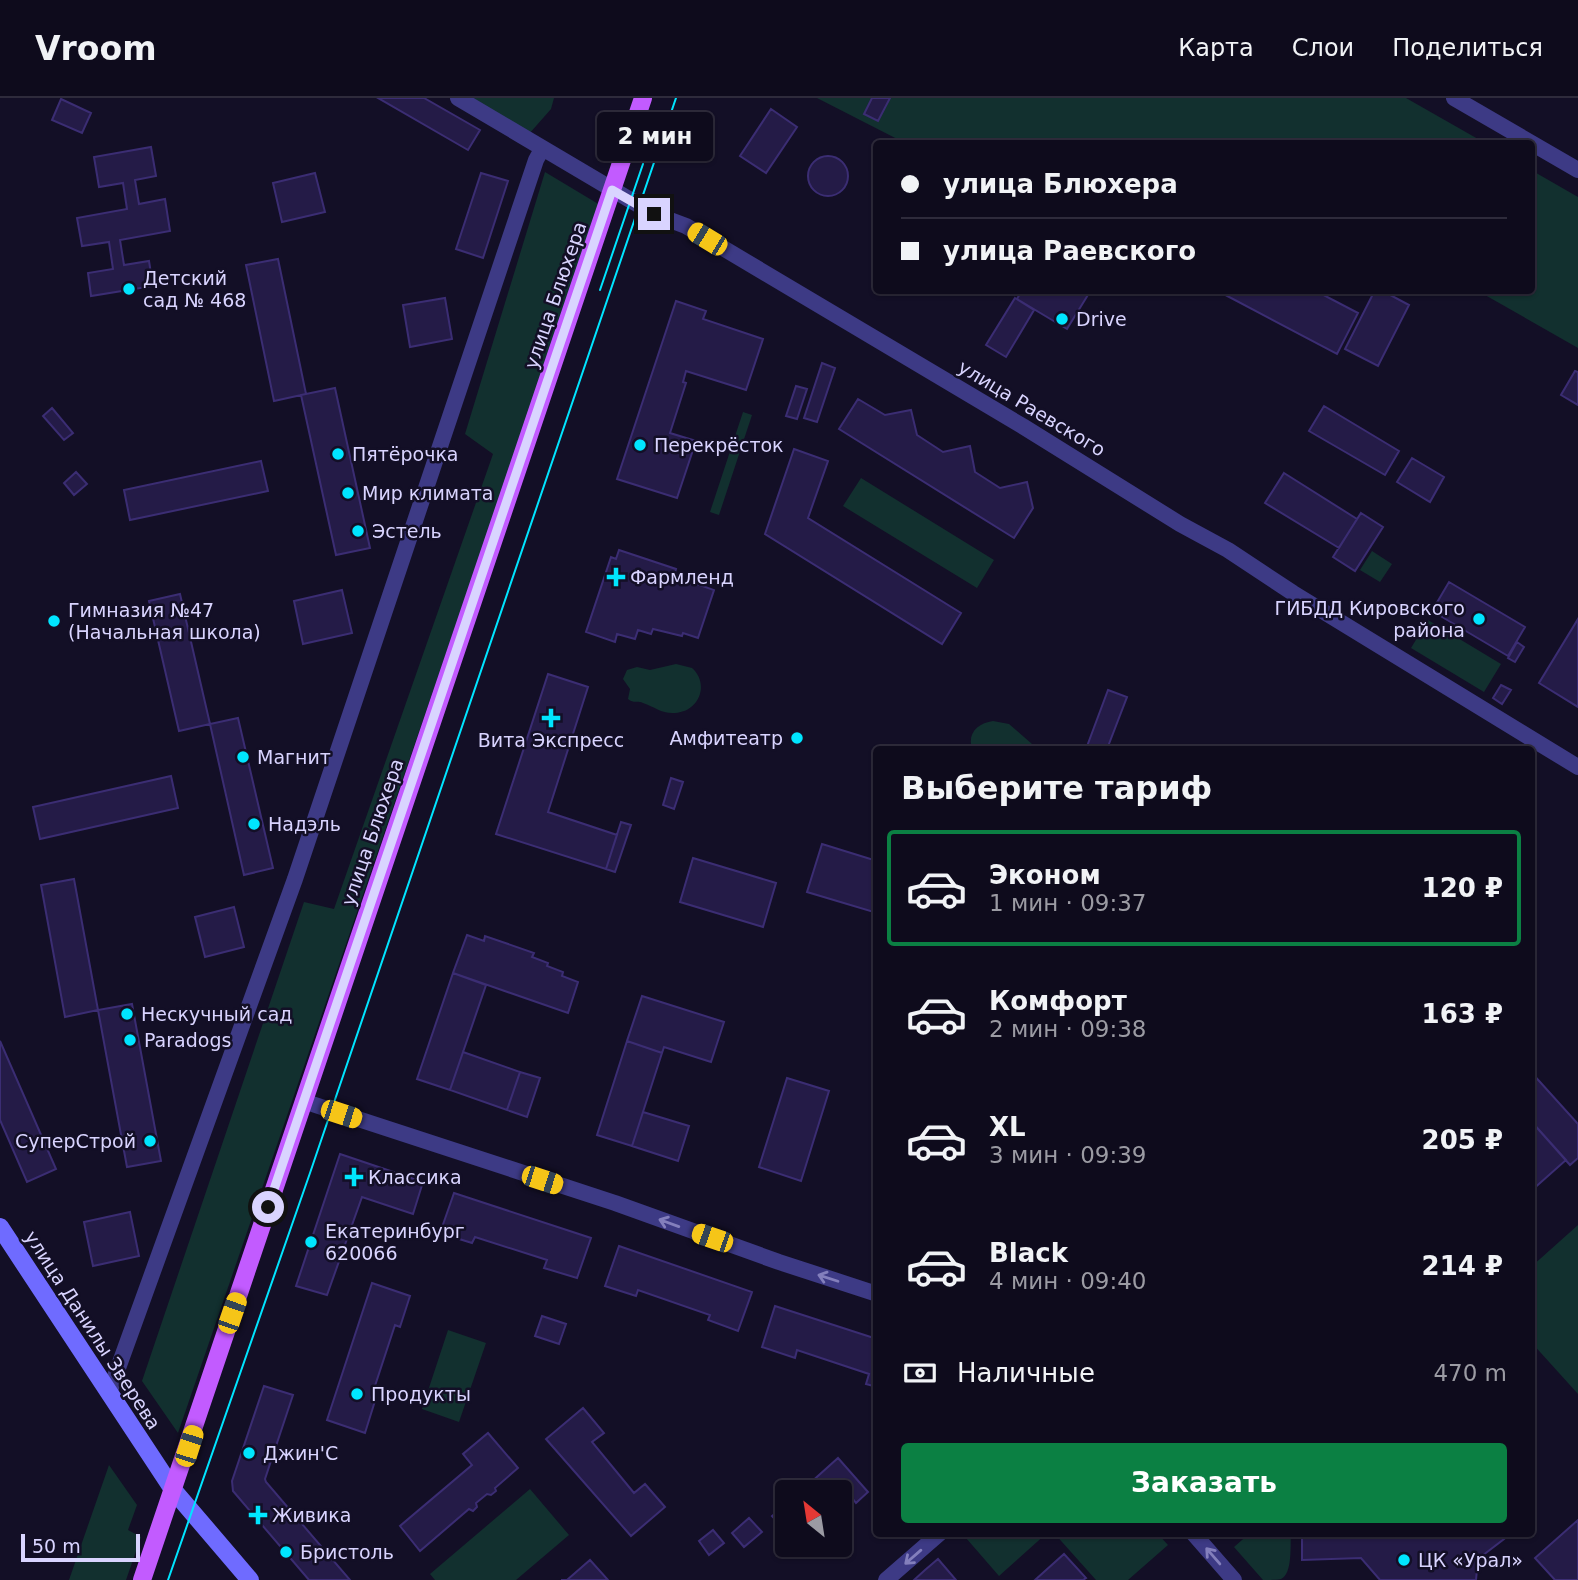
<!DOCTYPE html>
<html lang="ru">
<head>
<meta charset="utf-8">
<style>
	:root { --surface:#0e0b1c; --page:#1c1929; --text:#f1f3f6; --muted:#9b9ba3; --line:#2e2b3b; --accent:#0b8043 }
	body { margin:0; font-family:"DejaVu Sans",sans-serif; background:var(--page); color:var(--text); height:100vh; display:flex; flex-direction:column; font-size:26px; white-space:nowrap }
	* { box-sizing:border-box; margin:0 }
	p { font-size:23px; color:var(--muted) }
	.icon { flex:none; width:38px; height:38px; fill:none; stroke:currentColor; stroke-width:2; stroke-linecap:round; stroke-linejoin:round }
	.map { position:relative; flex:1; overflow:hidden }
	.details { position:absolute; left:873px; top:648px; width:662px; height:791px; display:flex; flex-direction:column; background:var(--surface); border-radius:7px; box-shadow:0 2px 5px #0004,0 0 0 2px var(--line) }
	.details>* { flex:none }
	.banner { position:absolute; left:873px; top:42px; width:662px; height:154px; border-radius:7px; box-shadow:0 2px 5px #0004,0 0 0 2px var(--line); display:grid; align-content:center; height:154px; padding:0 28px; background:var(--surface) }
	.needle { width:46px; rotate:330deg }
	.tools { position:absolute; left:775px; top:1382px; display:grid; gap:14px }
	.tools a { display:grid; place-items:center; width:77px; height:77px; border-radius:7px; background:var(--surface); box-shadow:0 2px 5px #0004,0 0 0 2px var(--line); font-size:35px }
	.scale { position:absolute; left:21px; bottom:18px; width:119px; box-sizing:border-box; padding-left:7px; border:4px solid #d9d4ff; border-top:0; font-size:19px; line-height:24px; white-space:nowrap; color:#d9d4ff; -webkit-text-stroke:5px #130f26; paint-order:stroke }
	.end { position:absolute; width:32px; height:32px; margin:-16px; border:9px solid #d9d4ff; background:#111; box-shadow:0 0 0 4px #111 }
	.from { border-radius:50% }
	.bubble { position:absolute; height:49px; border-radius:7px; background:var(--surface); box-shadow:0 2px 5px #0004,0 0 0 2px var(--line); font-size:23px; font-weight:700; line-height:49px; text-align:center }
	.car { position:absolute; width:21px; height:42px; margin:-21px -10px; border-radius:9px; box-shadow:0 0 5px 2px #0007; background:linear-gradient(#f5c518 24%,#345 0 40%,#f5c518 0 76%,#345 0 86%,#f5c518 0) }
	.banner b { display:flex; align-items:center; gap:24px; height:66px; font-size:26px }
	.banner b+b { border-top:2px solid var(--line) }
	.banner i { width:18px; height:18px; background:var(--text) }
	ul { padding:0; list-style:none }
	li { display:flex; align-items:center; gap:21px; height:116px; margin:0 14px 10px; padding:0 14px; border:4px solid transparent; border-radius:7px }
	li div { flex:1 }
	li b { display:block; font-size:26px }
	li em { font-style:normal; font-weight:700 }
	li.on { border-color:var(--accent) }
	li>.icon { width:63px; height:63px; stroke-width:1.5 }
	h2 { padding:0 28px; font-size:32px; line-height:84px }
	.pay { display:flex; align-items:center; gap:18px; height:77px; padding:0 28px; font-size:26px }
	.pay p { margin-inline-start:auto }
	.button { display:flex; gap:14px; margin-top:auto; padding:14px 28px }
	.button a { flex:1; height:80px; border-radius:7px; background:var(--accent); color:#fff; font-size:28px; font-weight:700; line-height:80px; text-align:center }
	header { display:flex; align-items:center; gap:42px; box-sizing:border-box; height:98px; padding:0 35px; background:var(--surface); border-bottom:2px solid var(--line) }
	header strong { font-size:33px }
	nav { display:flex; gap:38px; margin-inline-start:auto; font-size:24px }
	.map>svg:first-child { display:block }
	.green { fill:#12302f }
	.building { fill:#241b47; stroke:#3b2d73; stroke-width:2 }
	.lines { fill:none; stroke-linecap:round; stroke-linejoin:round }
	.minor { stroke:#3d3a85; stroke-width:16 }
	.secondary { stroke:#6f6bff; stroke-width:18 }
	.primary { stroke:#c25bff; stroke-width:18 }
	.tram { stroke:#00e5ff; stroke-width:2 }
	.oneway { stroke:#837fbc }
	.route { stroke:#d9d4ff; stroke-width:9 }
	.poi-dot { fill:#00e5ff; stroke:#130f26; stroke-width:2.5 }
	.labels { text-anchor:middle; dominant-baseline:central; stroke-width:5; stroke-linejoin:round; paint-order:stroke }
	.poi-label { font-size:19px; fill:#d9d4ff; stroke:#130f26; text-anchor:start }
	.street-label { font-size:19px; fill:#d9d4ff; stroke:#130f26 }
</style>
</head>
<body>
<header>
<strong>Vroom</strong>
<nav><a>Карта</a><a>Слои</a><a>Поделиться</a></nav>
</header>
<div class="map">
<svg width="1578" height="1482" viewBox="0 0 1578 1482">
	<rect width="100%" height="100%" fill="#130f26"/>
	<path class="green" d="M473,0H554L551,11L529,36Z
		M817,0H1406L1485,45H905Z
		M1531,72L1578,99V250L1478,193L1531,192Z
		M545,74L600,107L178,1335L142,1283L304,804L334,811L493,356L465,336Z
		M743,314L752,317L719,417L710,414Z
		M861,380L994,462L977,490L843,408Z
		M1372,453L1392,466L1380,484L1360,472Z
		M1428,522L1501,566L1484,594L1411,550Z
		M676,566L692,570C710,586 699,614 675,615C662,616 655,609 643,605C637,602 634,606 628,601L630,591L623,581L627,572L637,569L650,572Z
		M993,623L1009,626L1032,646L1049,651H972C967,635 978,625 993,623Z
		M1578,1127V1296L1531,1244V1169Z
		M448,1232L486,1245L459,1324L422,1311Z
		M109,1367L137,1407L128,1432L141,1439L126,1482H69Z
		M530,1391L569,1437L516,1482H435L430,1476Z
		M972,1435H1047L999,1478L966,1440Z
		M1054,1435H1157L1168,1447L1128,1482H1096Z
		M1250,1435H1291C1290,1446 1293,1476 1281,1481C1276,1482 1268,1482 1263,1482L1234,1449Z"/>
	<path class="building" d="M378,0H424L480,32L468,52Z
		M872,0H890L878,23L864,16Z
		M61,1L91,15L82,35L52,22Z
		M771,11L797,29L766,75L740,58Z
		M151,49L156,78L135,82L139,106L165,101L170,133L120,142L124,167L149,163L153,188L91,198L88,175L113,171L109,144L82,148L77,120L127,111L123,85L99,89L94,59Z
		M808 78a20 20 0 1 1 40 0a20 20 0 1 1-40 0Z
		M315,75L325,114L282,124L273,85Z
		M481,75L508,83L483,160L456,151Z
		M278,161L306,296L274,303L246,167Z
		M1022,192H1091L1067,231L1017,201Z
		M1216,192H1314L1358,215L1337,256Z
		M1375,192H1381L1409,207L1378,268L1345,251Z
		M445,200L452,241L410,249L403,207Z
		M1015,200L1034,212L1006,259L986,247Z
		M676,203L706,213L703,221L763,241L746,292L686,273L683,284L686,285L670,335L696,343L677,400L617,381Z
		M822,265L835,270L817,324L804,320Z
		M1575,273L1578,274V307L1561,297Z
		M796,288L807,291L797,321L786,318Z
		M335,290L370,450L336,457L301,297Z
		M858,301L885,317L911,312L917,337L943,354L970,348L975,374L1000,390L1027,384L1033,410L1014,440L839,331Z
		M1324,308L1399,353L1385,377L1309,333Z
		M52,310L73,335L64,342L43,318Z
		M794,351L828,363L808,420L961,515L942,546L765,436Z
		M1412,360L1444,379L1430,404L1397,384Z
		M261,363L268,393L130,422L124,392Z
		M76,374L87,386L74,397L64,385Z
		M1284,375L1357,421L1339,450L1265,405Z
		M1361,415L1383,429L1355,473L1333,459Z
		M619,452L676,471L674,478L714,492L698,540L683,535L682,538L653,531L651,536L638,532L635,541L617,536L615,544L586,534L611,459L616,461Z
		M1449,484L1525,529L1508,558L1432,513Z
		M342,492L352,535L303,546L294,503Z
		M180,496L210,626L179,633L149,503Z
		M1578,521V609L1539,585Z
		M1517,544L1524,549L1515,564L1508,560Z
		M548,576L588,589L548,714L617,737L606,771L496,736Z
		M1501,587L1511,592L1502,606L1493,600Z
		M1108,592L1127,599L1107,651H1086Z
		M238,620L273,770L244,777L210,626Z
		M171,678L178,710L40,741L33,709Z
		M671,680L683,684L674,711L663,707Z
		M621,724L631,727L615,774L606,771Z
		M822,746L877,763V815L807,794Z
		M693,760L776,785L763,829L680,804Z
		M74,781L98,912L65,919L41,787Z
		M234,809L244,849L205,859L195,819Z
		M467,837L484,843L485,838L534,855L532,859L548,865L547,868L563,874L562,878L578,884L568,915L453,875Z
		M453,875L486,887L450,992L417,981Z
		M642,898L724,924L711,964L664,949L662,955L627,943Z
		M132,906L161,1063L127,1069L98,912Z
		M0,943L56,1071L27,1084L0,1022Z
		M627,943L662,955L632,1048L597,1037Z
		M463,954L520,974L507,1012L450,992Z
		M520,974L540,980L527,1019L507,1012Z
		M1531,974L1578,1026V1060L1570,1067L1531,1023Z
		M787,980L829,993L801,1083L759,1069Z
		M643,1014L689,1028L678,1063L632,1048Z
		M1531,1023L1566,1062L1531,1093Z
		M340,1056L423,1084L413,1116L362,1099L327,1197L296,1188Z
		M454,1095L591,1140L577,1180L544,1170L547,1162L475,1139L472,1145L440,1135Z
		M130,1114L139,1158L93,1168L84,1124Z
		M619,1148L752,1194L738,1233L708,1222L710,1217L638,1192L636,1198L605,1188Z
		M372,1185L410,1198L400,1229L395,1227L371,1300L375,1303L365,1335L327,1322Z
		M775,1208L877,1241V1289L866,1286L869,1276L797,1252L795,1260L762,1249Z
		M542,1218L566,1226L559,1246L535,1238Z
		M264,1288L293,1297L265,1381L266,1384L350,1482H309L233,1393L232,1383Z
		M583,1310L604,1335L592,1344L634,1395L645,1386L665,1409L631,1438L546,1341Z
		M488,1335L518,1370L495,1390L496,1393L491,1397L487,1396L476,1405L477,1409L473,1413L469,1411L420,1453L400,1428L472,1367L463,1356Z
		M838,1360L868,1394L856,1405L849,1396L840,1405V1395H799Z
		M788,1405V1435L772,1418Z
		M749,1420L762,1434L744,1449L732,1435Z
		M1578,1422V1482H1555L1535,1460Z
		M713,1432L724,1445L709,1457L699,1443Z
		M1302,1435H1499L1504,1441L1478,1461L1476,1482H1380L1361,1460L1302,1462Z
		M1064,1456L1086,1480L1083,1482H1035Z
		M938,1461L956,1482H914L925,1472Z
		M590,1462L608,1482H561H567Z"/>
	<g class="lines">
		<path class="minor" d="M458,0L654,116L686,128L1024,329L1180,426L1228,452L1293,495L1578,669
			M1454,0L1578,72
			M303,1003L615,1105L779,1164L877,1196
			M109,1295L295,781L536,62L542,51
			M1193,1435L1234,1482
			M886,1482L940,1435"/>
		<path class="secondary" d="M0,1129L174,1393L250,1482"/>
		<path class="primary" d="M142,1482L643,0"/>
		<path class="tram" d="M600,192L643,66
			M168,1482L310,1075L676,0"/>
	</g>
	<defs><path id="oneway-shaft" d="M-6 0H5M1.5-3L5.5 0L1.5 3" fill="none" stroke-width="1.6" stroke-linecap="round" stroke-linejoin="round" transform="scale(1.75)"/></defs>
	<g class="oneway">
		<use href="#oneway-shaft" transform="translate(669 1125) rotate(-160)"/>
		<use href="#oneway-shaft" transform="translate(828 1180) rotate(-162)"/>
		<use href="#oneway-shaft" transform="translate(1213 1458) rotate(-131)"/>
		<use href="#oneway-shaft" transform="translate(913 1459) rotate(139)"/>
	</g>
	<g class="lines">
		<path class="route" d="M268,1109L612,92L654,116"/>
	</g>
	<g class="poi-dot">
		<circle cx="129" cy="191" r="7"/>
		<circle cx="1062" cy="221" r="7"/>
		<circle cx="640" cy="347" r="7"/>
		<circle cx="338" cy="356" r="7"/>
		<circle cx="348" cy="395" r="7"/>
		<circle cx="358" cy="433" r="7"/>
		<path d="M612.5 468.5h7v7h7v7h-7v7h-7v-7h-7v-7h7z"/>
		<circle cx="1479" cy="521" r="7"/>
		<circle cx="54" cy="523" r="7"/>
		<path d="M547.5 609.5h7v7h7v7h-7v7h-7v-7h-7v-7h7z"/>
		<circle cx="797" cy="640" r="7"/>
		<circle cx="243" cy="659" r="7"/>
		<circle cx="254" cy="726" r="7"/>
		<circle cx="127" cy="916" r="7"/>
		<circle cx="130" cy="942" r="7"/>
		<circle cx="150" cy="1043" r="7"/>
		<path d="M350.5 1068.5h7v7h7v7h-7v7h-7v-7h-7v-7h7z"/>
		<circle cx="311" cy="1144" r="7"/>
		<circle cx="357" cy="1296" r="7"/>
		<circle cx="249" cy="1355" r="7"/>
		<path d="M254.5 1406.5h7v7h7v7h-7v7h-7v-7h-7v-7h7z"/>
		<circle cx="286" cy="1454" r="7"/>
		<circle cx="1404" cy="1462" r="7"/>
	</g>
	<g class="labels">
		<g class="poi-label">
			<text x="143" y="180">Детский<tspan x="143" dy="22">сад № 468</tspan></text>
			<text x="1076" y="221">Drive</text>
			<text x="654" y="347">Перекрёсток</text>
			<text x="352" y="356">Пятёрочка</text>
			<text x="362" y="395">Мир климата</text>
			<text x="372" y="433">Эстель</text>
			<text x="630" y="479">Фармленд</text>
			<text x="1465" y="510" text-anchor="end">ГИБДД Кировского<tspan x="1465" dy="22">района</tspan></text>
			<text x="68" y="512">Гимназия №47<tspan x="68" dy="22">(Начальная школа)</tspan></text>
			<text x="783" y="640" text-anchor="end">Амфитеатр</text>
			<text x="551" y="642" text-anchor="middle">Вита Экспресс</text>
			<text x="257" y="659">Магнит</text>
			<text x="268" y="726">Надэль</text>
			<text x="141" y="916">Нескучный сад</text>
			<text x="144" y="942">Paradogs</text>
			<text x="136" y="1043" text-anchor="end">СуперСтрой</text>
			<text x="368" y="1079">Классика</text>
			<text x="325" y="1133">Екатеринбург<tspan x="325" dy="22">620066</tspan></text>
			<text x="371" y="1296">Продукты</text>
			<text x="263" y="1355">Джин'С</text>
			<text x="272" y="1417">Живика</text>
			<text x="300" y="1454">Бристоль</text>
			<text x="1418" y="1462">ЦК «Урал»</text>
		</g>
		<g class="street-label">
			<text transform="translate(555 197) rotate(-71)">улица Блюхера</text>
			<text transform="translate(1032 310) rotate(31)">улица Раевского</text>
			<text transform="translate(372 734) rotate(-71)">улица Блюхера</text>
			<text transform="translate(93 1232) rotate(57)">улица Данилы Зверева</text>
		</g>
	</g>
</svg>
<div class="tools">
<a><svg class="needle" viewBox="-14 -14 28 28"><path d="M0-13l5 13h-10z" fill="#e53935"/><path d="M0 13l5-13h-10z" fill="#9b9ba3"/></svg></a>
</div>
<div class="scale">50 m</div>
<i class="end from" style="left:268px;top:1109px"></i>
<i class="end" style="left:654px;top:116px"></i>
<div class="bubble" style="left:597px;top:14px;width:116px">2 мин</div>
<i class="car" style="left:707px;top:141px;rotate:301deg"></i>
<i class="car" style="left:341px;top:1016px;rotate:108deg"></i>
<i class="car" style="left:542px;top:1082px;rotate:108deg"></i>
<i class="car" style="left:712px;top:1140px;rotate:289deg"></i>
<i class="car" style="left:232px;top:1215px;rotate:19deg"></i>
<i class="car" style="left:189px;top:1348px;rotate:18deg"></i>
<div class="banner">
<b><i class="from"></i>улица Блюхера</b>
<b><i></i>улица Раевского</b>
</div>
<section class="details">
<h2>Выберите тариф</h2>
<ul>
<li class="on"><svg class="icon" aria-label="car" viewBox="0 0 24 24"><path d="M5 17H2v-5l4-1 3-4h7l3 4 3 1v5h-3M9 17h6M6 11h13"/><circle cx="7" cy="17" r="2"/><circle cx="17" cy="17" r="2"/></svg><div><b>Эконом</b><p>1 мин · 09:37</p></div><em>120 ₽</em></li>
<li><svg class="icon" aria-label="car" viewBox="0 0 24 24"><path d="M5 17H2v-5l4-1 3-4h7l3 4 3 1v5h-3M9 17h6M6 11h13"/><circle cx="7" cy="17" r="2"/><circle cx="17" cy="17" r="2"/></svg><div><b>Комфорт</b><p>2 мин · 09:38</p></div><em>163 ₽</em></li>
<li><svg class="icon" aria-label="car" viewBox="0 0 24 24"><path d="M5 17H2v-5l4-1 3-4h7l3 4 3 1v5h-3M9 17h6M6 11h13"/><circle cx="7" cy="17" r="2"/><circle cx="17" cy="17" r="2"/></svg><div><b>XL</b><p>3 мин · 09:39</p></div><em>205 ₽</em></li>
<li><svg class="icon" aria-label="car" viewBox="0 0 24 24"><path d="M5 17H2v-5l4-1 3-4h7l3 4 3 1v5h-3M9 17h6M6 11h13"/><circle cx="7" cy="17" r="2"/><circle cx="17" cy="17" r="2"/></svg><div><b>Black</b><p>4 мин · 09:40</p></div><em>214 ₽</em></li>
</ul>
<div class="pay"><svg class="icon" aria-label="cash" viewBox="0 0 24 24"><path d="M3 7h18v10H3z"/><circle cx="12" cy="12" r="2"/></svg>Наличные<p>470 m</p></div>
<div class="button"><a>Заказать</a></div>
</section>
</div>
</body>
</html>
